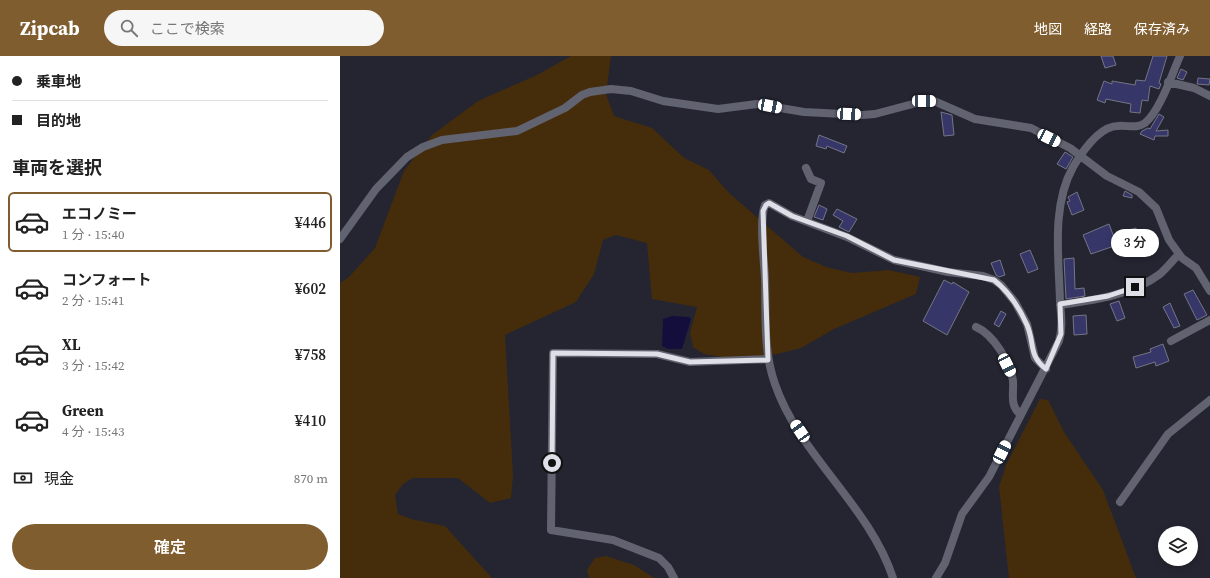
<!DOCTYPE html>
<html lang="ja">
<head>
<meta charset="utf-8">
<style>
	:root { --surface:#fff; --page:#f6f6f6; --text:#222; --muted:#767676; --line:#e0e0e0; --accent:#7f5d2f }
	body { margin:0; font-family:"Source Serif 4","Noto Sans JP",serif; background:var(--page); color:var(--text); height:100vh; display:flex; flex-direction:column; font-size:15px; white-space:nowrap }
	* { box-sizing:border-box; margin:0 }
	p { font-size:13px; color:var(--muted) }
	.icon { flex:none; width:22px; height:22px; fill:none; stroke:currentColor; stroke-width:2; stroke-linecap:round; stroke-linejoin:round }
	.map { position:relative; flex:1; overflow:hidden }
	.side { display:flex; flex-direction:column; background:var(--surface); width:340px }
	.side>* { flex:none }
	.hud { display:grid; align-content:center; height:88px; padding:0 12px; background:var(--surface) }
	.tools { position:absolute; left:818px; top:470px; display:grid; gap:8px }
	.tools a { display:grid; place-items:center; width:40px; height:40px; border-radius:50%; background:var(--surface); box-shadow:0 2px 6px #0003; font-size:20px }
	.end { position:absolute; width:18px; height:18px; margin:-9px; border:5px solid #dedfe7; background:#111; box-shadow:0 0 0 2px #111 }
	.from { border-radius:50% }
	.bubble { position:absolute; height:28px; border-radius:14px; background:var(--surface); box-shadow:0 2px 6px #0003; font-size:13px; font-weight:600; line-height:28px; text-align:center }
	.car { position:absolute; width:12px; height:24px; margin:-12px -6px; border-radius:5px; box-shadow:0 0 3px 1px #0007; background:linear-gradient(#fff 24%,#345 0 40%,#fff 0 76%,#345 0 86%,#fff 0) }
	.hud b { display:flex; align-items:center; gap:14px; height:38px; font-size:15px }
	.hud b+b { border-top:1px solid var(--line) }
	.hud i { width:10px; height:10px; background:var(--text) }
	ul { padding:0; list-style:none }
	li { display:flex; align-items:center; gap:12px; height:60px; margin:0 8px 6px; padding:0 4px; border:2px solid transparent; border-radius:6px }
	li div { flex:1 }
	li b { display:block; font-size:15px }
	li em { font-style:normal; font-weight:600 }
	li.current { border-color:var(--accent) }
	li>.icon { width:36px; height:36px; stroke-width:1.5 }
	h2 { padding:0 12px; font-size:18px; line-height:48px }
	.pay { display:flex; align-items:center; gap:10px; height:44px; padding:0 12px; font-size:15px }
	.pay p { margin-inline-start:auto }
	.cta { display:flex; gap:8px; margin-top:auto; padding:8px 12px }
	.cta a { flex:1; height:46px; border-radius:24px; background:var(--accent); color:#fff; font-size:16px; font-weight:600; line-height:46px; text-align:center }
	header { display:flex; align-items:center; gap:24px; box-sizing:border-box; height:56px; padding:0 20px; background:var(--accent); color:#fff }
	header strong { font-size:19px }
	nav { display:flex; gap:22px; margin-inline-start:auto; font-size:14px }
	.search { width:280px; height:36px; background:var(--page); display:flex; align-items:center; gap:10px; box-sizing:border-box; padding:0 14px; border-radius:22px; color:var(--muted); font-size:15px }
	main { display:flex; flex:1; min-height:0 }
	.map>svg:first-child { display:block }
	.green { fill:#452d0c }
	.water { fill:#140e3d }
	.building { fill:#373669; stroke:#747584 }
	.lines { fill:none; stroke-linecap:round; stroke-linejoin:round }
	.street { stroke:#626371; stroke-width:8 }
	.route { stroke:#dedfe7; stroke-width:5 }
</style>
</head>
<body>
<header>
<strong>Zipcab</strong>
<div class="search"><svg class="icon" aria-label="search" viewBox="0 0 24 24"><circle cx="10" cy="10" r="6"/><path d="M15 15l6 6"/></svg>ここで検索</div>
<nav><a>地図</a><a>経路</a><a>保存済み</a></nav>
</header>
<main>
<section class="side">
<div class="hud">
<b><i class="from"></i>乗車地</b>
<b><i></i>目的地</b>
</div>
<h2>車両を選択</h2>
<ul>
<li class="current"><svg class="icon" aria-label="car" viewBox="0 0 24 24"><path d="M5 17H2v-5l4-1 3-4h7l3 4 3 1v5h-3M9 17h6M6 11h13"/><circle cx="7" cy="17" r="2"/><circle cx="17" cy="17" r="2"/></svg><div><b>エコノミー</b><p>1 分 · 15:40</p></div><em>¥446</em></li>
<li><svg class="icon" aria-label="car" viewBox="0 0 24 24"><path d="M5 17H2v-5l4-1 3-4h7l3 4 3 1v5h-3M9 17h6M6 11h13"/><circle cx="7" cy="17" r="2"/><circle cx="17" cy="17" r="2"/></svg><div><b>コンフォート</b><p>2 分 · 15:41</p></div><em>¥602</em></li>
<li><svg class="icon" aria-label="car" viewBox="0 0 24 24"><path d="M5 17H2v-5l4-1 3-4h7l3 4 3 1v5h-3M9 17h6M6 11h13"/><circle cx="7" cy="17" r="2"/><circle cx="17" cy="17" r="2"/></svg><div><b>XL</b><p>3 分 · 15:42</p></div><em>¥758</em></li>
<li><svg class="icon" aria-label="car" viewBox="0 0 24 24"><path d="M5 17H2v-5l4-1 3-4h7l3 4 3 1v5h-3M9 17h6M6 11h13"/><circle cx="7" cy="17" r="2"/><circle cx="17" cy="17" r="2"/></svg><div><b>Green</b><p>4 分 · 15:43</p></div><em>¥410</em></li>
</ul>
<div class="pay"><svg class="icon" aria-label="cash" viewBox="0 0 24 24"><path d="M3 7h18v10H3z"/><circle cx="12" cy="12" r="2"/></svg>現金<p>870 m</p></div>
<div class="cta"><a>確定</a></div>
</section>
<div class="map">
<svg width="870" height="522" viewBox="0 0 870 522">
	<rect width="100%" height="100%" fill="#242531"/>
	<path class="green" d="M231,0H271L266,38L274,60L312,72L344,102L369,114L388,136L463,201L486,211L512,217L549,214L580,221L576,238L494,273L461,292L437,298L403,305L364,298L353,291L350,277L357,251L312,243L307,187L276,179L263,184L254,218L236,246L165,279L173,419L171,442L150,447L118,422H73L63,428L55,439L58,458L71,463L105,470L152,522H0V227L9,221L35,192L64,115L92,79L138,45L197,19Z
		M700,343L708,344L724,376L763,434L796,522H669L659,431L666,409Z
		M266,500L294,509L314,522H249L247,514L255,502Z"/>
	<path class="water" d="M332,260L349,261L351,263L342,293H328L322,290L323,263Z"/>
	<path class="building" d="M761,0H773L776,9L765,12Z
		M813,0H827L819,27L821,28L819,33L810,30L808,45L802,44L800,57L790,56L791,48L766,43L765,47L757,44L764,25L772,28V25L795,29L796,24L805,25Z
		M841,13L847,16L843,24L837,22Z
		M858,22L870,23L869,29L857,28Z
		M601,56L612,59L614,79L604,80Z
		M819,58L824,61L816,75L828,74V80H815L814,84L800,78L802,75L808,72L810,73Z
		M479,79L507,90L504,97L487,90L486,93L476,90Z
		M725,96L733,101L726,113L717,108Z
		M785,135L792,139V142L783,140Z
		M737,136L744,154L732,159L727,146L730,145L728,141Z
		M479,149L487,153L483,164L474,161Z
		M497,153L517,163L509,176L499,171L503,165L493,159Z
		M769,168L777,189L751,198L743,179Z
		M796,172L799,180L791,182L788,174Z
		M690,194L698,213L688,217L680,198Z
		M734,202L735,233L744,232L745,240L726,243L724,203Z
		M660,204L665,219L659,221L656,219L651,207Z
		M604,224L612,228L613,226L629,236L607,279L583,265Z
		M853,234L867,259L857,264L844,238Z
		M779,245L785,262L777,265L770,248Z
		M830,247L840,270L834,272L823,251Z
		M661,255L666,258L659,271L654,268Z
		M746,259L747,278L734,279L733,260Z
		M823,288L829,305L816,310L815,306L796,312L793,301L811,296L810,293Z"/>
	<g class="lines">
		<path class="street" d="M828,26L854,32L870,40
			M466,112L471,123L481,127L467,165
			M0,183L36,133L67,101L83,91L102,84L177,75L225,52L242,39L250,36L271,33L291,35L323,45L378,53L417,48L464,56L522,59L535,58L584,45H594L635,63L691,72L730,92L767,120L799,136L816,152L829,184L842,202L856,212L870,235
			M720,249C754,244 792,239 820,218C827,212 833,204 839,198
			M636,271C653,278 671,307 673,325C674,338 669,349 681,359
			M831,285L870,264
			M780,446L828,378L870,344
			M334,522L328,511L319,502L273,484L211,474L213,297L317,298L350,306L428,303
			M553,522C529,449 459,399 435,328C423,295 426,257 425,222C424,205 419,163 425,149L429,147L452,160L507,181L554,204L608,216L643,220L654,224L661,229L675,246L687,268L695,302L706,313
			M596,522L605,507L622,458L649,421L719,285C723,272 721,259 720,246C719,202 711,151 733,111C742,96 759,70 778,70C788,69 796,73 805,67C820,55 832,18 840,0"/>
	</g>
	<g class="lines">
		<path class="route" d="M212,407L213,297L317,298L350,306L428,304L423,155L426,149L429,147L452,160L507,180L554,204L654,224C668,235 680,253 687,269C695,287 688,299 706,313L721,278L720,248L768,240L795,231"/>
	</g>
</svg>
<div class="tools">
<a><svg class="icon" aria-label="layers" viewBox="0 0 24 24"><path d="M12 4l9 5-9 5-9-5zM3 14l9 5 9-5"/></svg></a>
</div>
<i class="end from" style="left:212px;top:407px"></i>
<i class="end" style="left:795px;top:231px"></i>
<div class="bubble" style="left:771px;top:173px;width:48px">3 分</div>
<i class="car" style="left:584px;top:45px;rotate:91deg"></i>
<i class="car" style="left:430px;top:50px;rotate:101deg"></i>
<i class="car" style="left:509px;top:58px;rotate:93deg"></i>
<i class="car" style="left:709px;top:82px;rotate:117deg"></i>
<i class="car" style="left:667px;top:309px;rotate:153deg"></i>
<i class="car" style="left:460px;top:375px;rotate:326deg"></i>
<i class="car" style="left:662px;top:396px;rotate:27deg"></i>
</div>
</main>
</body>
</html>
